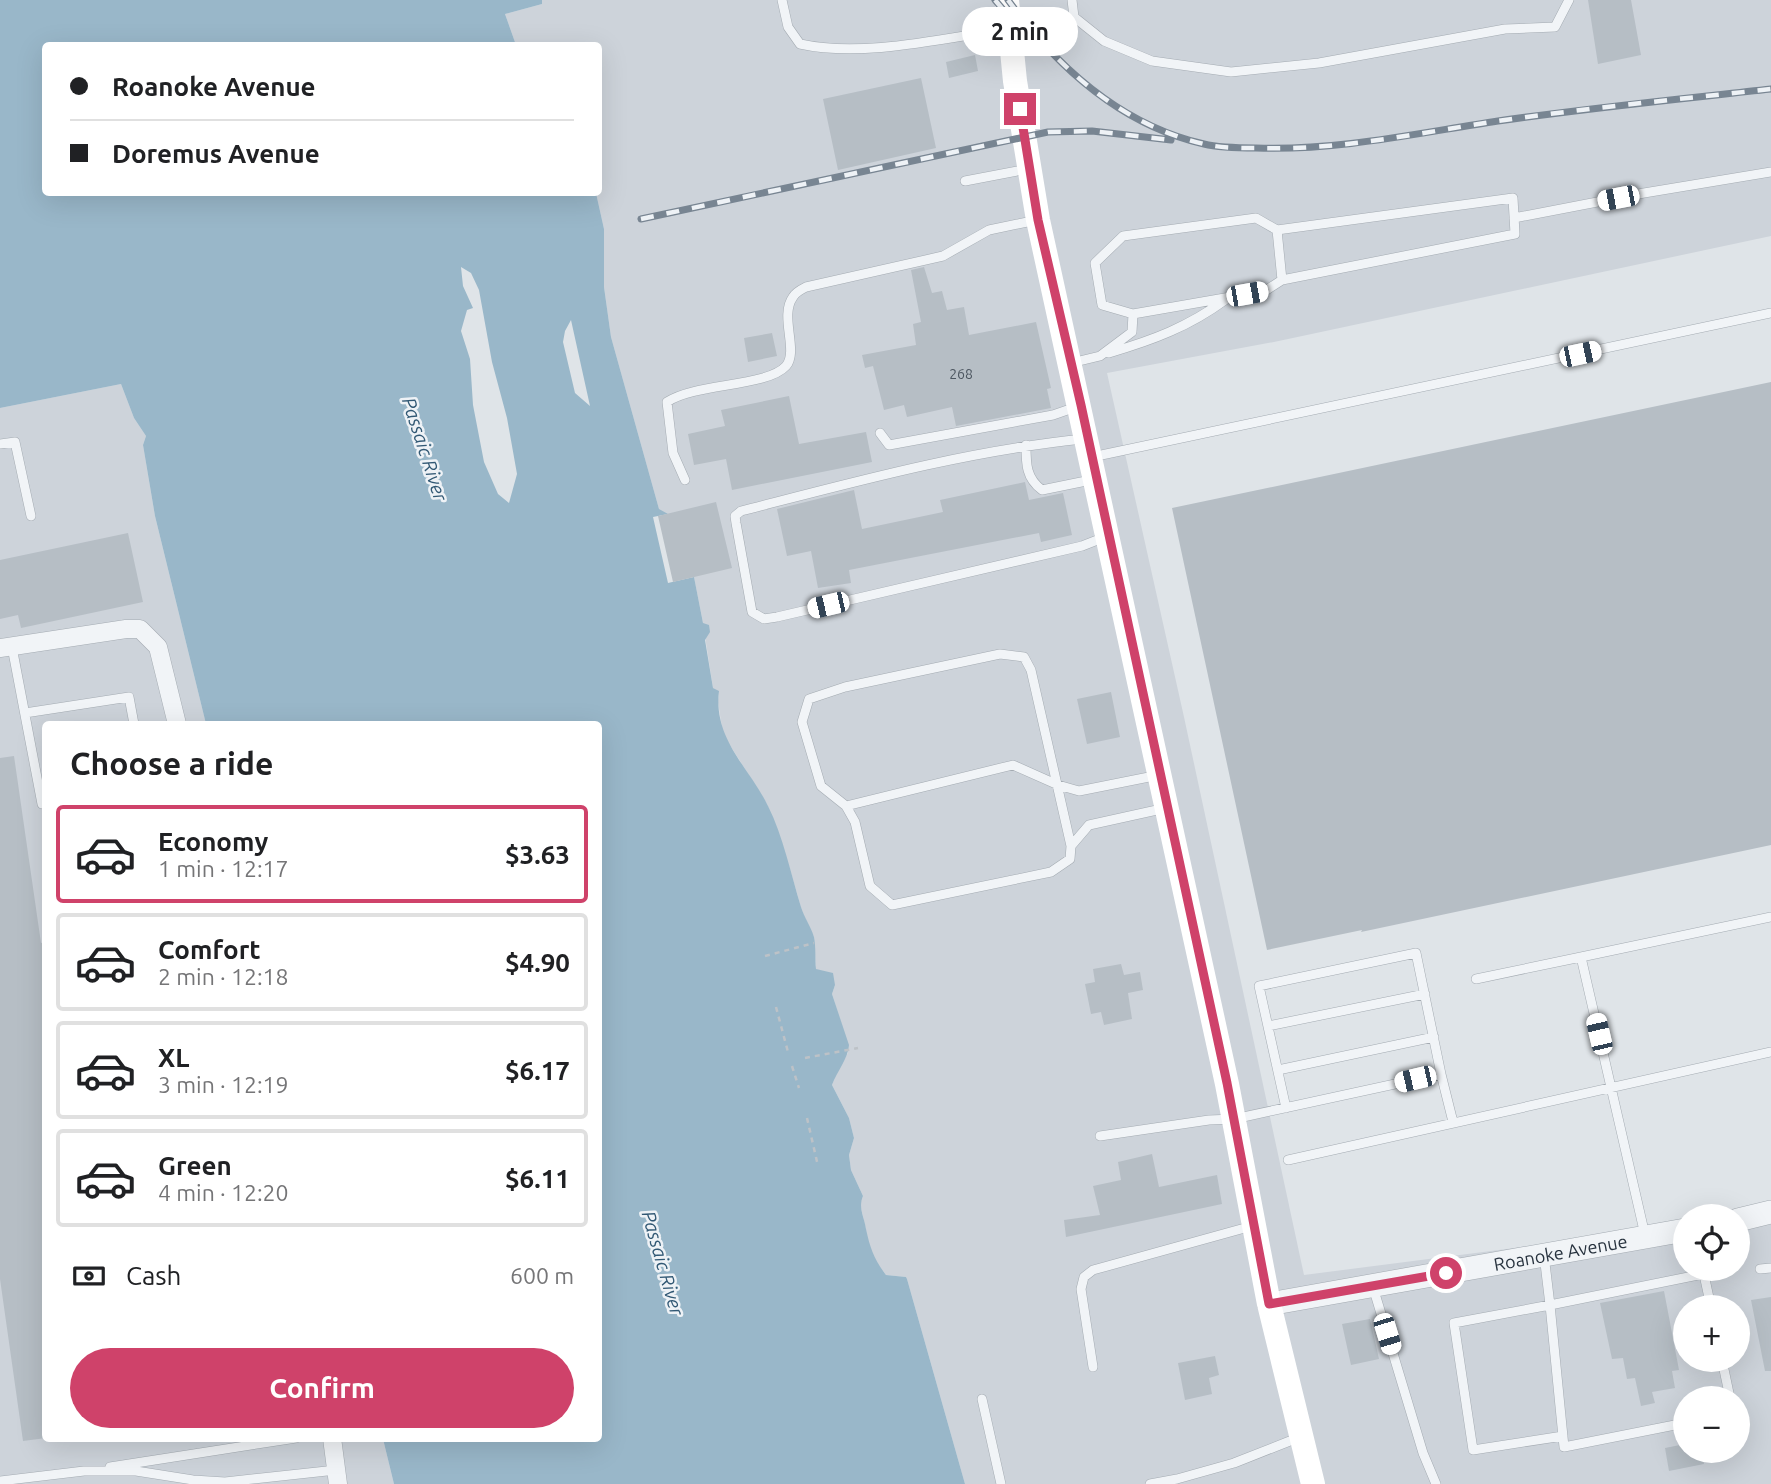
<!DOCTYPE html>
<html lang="en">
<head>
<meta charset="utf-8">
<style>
	:root { --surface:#fff; --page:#f2f2f2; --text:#202124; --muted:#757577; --line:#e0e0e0; --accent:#cf426a }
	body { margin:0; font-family:Ubuntu,sans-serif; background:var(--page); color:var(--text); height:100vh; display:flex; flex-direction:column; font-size:26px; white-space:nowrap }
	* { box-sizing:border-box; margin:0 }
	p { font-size:23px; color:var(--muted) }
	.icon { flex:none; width:38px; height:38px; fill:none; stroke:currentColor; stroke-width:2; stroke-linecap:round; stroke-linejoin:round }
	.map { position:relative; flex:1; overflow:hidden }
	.side { position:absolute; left:42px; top:721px; width:560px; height:721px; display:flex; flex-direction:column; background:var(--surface); border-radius:7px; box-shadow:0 7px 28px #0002 }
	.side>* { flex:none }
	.banner { position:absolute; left:42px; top:42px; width:560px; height:154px; border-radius:7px; box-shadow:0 7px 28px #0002; display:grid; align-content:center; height:154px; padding:0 28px; background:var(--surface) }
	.tools { position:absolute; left:1673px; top:1204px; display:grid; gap:14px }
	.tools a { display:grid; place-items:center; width:77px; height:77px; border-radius:50%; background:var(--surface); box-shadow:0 7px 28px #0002; font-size:35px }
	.end { position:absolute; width:32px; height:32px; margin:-16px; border:9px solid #cf426a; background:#fff; box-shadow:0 0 0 4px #fff }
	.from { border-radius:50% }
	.bubble { position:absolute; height:49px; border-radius:24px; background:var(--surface); box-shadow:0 7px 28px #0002; font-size:23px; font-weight:600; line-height:49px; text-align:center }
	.car { position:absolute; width:21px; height:42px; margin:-21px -10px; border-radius:9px; box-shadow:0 0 5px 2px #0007; background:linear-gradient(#fff 24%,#345 0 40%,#fff 0 76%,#345 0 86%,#fff 0) }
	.banner b { display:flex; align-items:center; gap:24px; height:66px; font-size:26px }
	.banner b+b { border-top:2px solid var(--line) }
	.banner i { width:18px; height:18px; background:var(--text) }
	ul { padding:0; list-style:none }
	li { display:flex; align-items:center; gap:21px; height:98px; margin:0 14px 10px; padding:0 14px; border:4px solid var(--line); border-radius:7px }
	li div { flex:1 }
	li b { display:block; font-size:26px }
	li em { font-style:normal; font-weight:600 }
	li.active { border-color:var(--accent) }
	li>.icon { width:63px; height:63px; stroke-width:1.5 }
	h2 { padding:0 28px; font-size:32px; line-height:84px }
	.pay { display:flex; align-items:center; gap:18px; height:77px; padding:0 28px; font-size:26px }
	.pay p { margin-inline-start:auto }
	.action { display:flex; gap:14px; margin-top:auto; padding:14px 28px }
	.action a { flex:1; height:80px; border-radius:42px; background:var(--accent); color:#fff; font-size:28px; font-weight:600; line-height:80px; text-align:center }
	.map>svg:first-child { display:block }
	.built { fill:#cdd3da; fill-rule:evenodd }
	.water { fill:#99b7c9 }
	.pier { fill:#dfe4e8 }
	.building { fill:#b6bec5 }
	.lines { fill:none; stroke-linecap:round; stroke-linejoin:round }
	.service-casing { stroke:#a4abb2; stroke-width:10 }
	.minor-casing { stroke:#a4abb2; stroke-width:19 }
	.tertiary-casing { stroke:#a4abb2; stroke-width:24 }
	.path { stroke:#bdc2c7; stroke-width:2.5; stroke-dasharray:5 5; stroke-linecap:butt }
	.service { stroke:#f1f4f7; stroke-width:9 }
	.minor { stroke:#f1f4f7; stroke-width:18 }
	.tertiary { stroke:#f1f4f7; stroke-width:23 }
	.secondary { stroke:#fff; stroke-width:24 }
	.rail-casing { stroke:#788592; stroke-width:7 }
	.rail { stroke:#eef2f6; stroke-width:4.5; stroke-dasharray:13; stroke-linecap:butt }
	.route { stroke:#cf426a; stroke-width:9 }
	.labels { text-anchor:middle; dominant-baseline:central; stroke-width:5; stroke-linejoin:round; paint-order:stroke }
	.number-label { font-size:14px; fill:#4c5660 }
	.street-label { font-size:18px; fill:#28333f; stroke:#eef2f6 }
	.water-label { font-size:19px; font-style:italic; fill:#315874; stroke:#eef2f6 }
</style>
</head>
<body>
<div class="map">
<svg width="1771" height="1484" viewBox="0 0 1771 1484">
	<rect width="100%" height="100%" fill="#dfe4e8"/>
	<path class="built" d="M542,0H1771V236L1274,342L1107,373L1184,717L1304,1275L1685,1226V1269H1738V1219L1771,1214V1484H965L907,1279L906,1277L886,1275L875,1260L867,1243L866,1229L860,1204L863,1196L851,1170L849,1155L854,1138L849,1118L832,1085L838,1069L848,1053L844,1032L832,994L835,985L816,969L814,937L802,911L790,869L767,804L723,734L718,702L719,692L713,688L703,623L694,577L659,509L611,337L604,287V229L596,193L598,192V46L516,45L505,14L542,4ZM1685,1307H1738V1360H1685ZM1685,1398H1738V1451H1685Z
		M121,384L134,418L146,436L143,445L155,516L206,724H46V1438L383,1439L394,1484H0V408Z"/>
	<path class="water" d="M0,0H542V4L505,14L516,45L46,46V192L596,193L604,229V287L611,337L659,509L668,514L694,577L703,623L709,625L710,632L705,640L713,688L719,691C713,739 749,767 768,806C783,836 791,874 801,907C804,917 811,927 814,937C816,947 815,959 816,969L833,973L835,985L832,994L849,1045C848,1059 837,1071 832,1085L849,1118L854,1138L849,1155L851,1170L863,1196C858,1208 864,1216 866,1229C870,1248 874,1259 886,1275L906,1277L907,1279L965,1484H394L383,1439L598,1438V724H206L155,516L143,445L146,436L134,418L121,384L0,408Z"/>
	<path class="pier" d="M461,267L471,273L479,290L492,362L507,418L517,474L509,503L498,494L484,462L473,405L470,359L461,331L467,310L473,308L463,286Z
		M571,320L590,406L575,393L563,342L565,331Z
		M668,514L694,577L668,583L653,517Z"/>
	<path class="building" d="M1588,0H1631L1641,55L1598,64Z
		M975,55L978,71L949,78L946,62Z
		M921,78L936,148L838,170L823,99Z
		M924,267L932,293L942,291L947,310L964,307L969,335L1036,322L1051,388L1047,389L1051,408L956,426L952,407L907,417L904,405L884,410L873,366L865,368L862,355L916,345L913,324L921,322L911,270Z
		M772,333L777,356L748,362L744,338Z
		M1771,382V845L1361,932L1362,930L1267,950L1172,508Z
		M789,396L799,444L866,432L872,462L732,490L726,459L694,465L688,434L725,426L721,410Z
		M1025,482L1029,500L1063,493L1072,535L1041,542L1039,533L849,570L851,583L818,588L811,551L787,556L777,509L854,490L862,529L943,512L940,500Z
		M716,502L732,568L673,582L658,516Z
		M128,533L143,602L21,628L18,615L0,619V560Z
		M1111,692L1120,737L1087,744L1077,699Z
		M14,756L41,943L46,942V1438L23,1441L0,1279V758Z
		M1121,964L1124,975L1140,972L1143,990L1128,993L1132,1019L1104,1025L1101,1012L1091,1014L1085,984L1095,982L1093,969Z
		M1152,1154L1159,1187L1217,1175L1222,1204L1066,1237L1064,1220L1100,1215L1093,1186L1121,1180L1118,1162Z
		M1664,1291L1679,1370L1672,1371L1675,1388L1652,1392L1655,1403L1641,1406L1635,1378L1627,1379L1623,1358L1612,1359L1600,1303Z
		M1771,1297V1371H1765L1751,1300Z
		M1370,1319L1379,1359L1351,1365L1342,1324Z
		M1215,1356L1219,1375L1209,1378L1212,1394L1185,1400L1178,1363Z
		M1685,1444V1451H1702L1704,1464L1669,1471L1665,1448Z"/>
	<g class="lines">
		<defs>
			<path id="service" d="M782,0L788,27L800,44C863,58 944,38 1008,29
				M1072,0L1074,17L1104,41L1152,61L1231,72L1319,63L1505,29L1555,27L1569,0
				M965,181L1028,169
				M1514,218L1644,193L1771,172
				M1277,230L1513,198L1515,234L1282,280
				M1109,353C1153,340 1188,327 1225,300
				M1071,363L1100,356L1132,332L1133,314L1265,291L1282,280L1277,230L1256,218L1123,236L1095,263L1102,305L1133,314
				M880,433L889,445L1053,415L1076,407
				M1083,439C966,451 854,482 741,511L735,516L736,523L752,612L764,619L777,617L1082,546L1105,537
				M0,444L15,442L31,516
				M1026,445C1026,464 1026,478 1042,490L1091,480
				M1092,457L1771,313
				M685,480L673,453L667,402C695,383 767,387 786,366C799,351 779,316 793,297C795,293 802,289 806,287L943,256L989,230L1037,220
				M12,647L42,804H46
				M1000,654L1024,657L1031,670L1071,846L1070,859L1051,872L892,905L870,886L855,822L846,806L821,786L802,722L809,699L845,687Z
				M25,713L129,697L134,724
				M846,806L1013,765L1058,785L1079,791L1159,775
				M1071,846L1089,825L1166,808
				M1476,979L1581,957
				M1268,1026L1425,994
				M1278,1070L1434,1037
				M1441,1074L1453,1122
				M1100,1136L1209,1120L1234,1119L1441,1074L1416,953L1259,986L1286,1108
				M1288,1160L1771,1052
				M1645,1235L1581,957L1771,917
				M1544,1255L1550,1305L1454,1323L1473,1450L1563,1436
				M1760,1269L1771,1268
				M1703,1270L1711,1307
				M1373,1287L1423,1453L1436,1484
				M1722,1360L1730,1398
				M1093,1367L1081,1289L1084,1277L1093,1270L1252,1226
				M982,1399L1001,1484
				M1685,1423L1564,1447L1550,1305L1703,1274
				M110,1467L296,1438
				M0,1481L84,1471H136L193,1480L225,1482L336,1470
				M1150,1484L1177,1479L1234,1463L1300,1437"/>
			<path id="minor" d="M0,648L126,629H140L158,647L177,724
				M332,1438L338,1484"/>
			<g id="tertiary">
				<path d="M1738,1220L1771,1212"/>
				<path id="s1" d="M1269,1304L1685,1230"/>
			</g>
		</defs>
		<use href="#service" class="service-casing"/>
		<use href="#minor" class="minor-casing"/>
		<use href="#tertiary" class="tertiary-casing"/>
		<path class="path" d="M765,956L814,943
			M776,1007L788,1052
			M805,1058L858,1048
			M792,1066L799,1088
			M807,1118L818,1166"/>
		<use href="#service" class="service"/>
		<use href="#minor" class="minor"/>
		<use href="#tertiary" class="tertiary"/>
		<path class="secondary" d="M1007,0L1015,81L1038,220L1227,1084L1269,1304L1313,1484"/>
		<defs>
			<path id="rail" d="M995,0L1011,19
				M1008,0C1057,67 1121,125 1204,144C1220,148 1239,148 1256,148C1337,151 1418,133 1498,121C1588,108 1680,99 1771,89
				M641,219L1048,132L1092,131L1171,140"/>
		</defs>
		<use href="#rail" class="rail-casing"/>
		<use href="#rail" class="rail"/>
	</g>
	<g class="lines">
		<path class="route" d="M1020,109L1038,220L1081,405L1227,1083L1269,1304L1446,1273"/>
	</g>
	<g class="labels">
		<g class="number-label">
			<text x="961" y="374">268</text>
		</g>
		<g class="street-label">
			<text stroke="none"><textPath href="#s1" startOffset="296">Roanoke Avenue</textPath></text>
		</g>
		<g class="water-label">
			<text transform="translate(425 449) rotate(72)">Passaic River</text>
			<text transform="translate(663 1263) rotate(74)">Passaic River</text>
		</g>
	</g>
</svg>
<div class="tools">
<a><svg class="icon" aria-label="locate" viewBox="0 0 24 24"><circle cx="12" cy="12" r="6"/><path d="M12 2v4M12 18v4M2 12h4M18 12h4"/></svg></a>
<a>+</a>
<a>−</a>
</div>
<i class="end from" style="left:1446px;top:1273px"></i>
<i class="end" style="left:1020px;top:109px"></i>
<div class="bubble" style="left:962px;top:7px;width:116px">2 min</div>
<i class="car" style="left:1618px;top:198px;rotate:259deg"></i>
<i class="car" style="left:1247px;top:294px;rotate:80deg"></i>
<i class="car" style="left:1580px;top:354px;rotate:78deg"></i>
<i class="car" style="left:828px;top:605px;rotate:257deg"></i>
<i class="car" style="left:1599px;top:1034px;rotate:347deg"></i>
<i class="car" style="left:1415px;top:1079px;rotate:257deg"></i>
<i class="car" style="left:1387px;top:1334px;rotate:163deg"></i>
<div class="banner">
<b><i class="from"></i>Roanoke Avenue</b>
<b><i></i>Doremus Avenue</b>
</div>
<section class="side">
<h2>Choose a ride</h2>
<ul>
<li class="active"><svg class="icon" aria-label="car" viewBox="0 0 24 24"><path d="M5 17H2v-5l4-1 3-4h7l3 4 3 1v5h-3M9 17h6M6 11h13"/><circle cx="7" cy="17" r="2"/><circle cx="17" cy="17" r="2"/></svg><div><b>Economy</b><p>1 min · 12:17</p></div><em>$3.63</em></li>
<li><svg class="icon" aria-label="car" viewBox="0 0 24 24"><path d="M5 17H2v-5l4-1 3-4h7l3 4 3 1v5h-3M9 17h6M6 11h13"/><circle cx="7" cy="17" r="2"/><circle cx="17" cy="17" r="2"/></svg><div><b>Comfort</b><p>2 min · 12:18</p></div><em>$4.90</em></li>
<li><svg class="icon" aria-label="car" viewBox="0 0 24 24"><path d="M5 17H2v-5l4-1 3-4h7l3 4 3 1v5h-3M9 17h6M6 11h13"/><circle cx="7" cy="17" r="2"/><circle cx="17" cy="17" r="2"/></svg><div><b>XL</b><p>3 min · 12:19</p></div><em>$6.17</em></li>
<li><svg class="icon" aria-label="car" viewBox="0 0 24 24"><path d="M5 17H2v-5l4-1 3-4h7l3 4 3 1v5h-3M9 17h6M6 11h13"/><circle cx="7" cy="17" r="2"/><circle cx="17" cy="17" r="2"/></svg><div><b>Green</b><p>4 min · 12:20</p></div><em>$6.11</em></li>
</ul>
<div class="pay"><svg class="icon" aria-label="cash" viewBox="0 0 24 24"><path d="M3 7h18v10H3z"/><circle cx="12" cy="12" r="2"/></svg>Cash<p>600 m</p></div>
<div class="action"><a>Confirm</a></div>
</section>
</div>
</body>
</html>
